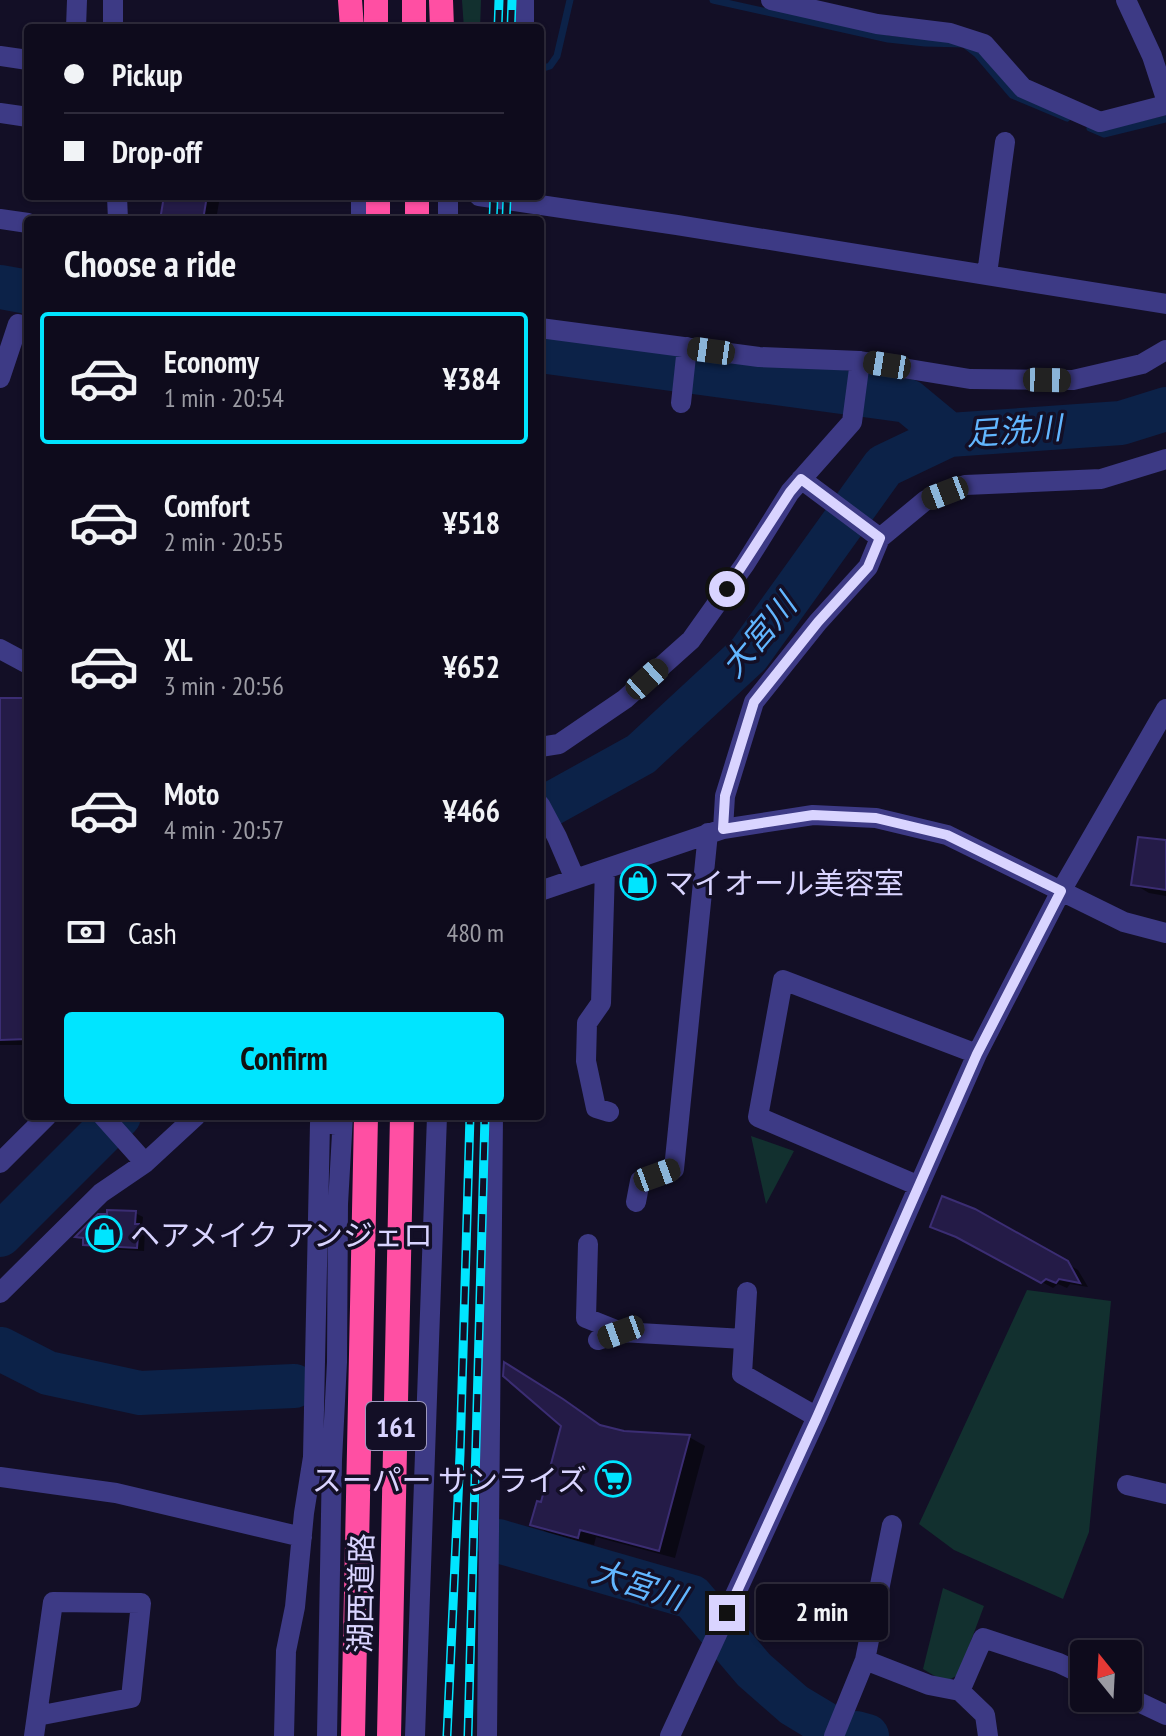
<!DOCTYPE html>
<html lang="en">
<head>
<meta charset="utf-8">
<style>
	:root { --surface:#0e0b1c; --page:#171425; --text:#f1f3f6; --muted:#9b9ba3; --line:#2e2b3b; --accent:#00e5ff }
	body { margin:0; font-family:"PT Sans Narrow","Noto Sans JP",sans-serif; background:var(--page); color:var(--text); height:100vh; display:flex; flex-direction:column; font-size:30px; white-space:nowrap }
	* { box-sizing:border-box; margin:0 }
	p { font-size:26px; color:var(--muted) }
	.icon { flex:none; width:44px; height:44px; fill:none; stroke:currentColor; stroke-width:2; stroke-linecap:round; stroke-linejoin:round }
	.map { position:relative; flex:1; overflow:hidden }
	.sheet { position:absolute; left:24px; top:216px; width:520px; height:904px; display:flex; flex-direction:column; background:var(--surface); border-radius:8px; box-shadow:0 2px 6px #0004,0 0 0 2px var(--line) }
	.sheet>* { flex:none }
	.guide { position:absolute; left:24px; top:24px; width:520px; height:176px; border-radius:8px; box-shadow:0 2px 6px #0004,0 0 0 2px var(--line); display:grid; align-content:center; height:176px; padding:0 40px; background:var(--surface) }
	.needle { width:52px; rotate:342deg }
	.buttons { position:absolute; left:1070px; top:1640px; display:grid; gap:16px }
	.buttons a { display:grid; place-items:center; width:72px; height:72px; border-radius:8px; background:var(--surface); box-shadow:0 2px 6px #0004,0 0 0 2px var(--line); font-size:40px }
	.end { position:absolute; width:36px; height:36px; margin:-18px; border:10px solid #d9d4ff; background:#111; box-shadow:0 0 0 4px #111 }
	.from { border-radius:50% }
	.bubble { position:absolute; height:56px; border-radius:8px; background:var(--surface); box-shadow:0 2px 6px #0004,0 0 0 2px var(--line); font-size:26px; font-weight:700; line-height:56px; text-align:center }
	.car { position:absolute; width:24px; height:48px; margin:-24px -12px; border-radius:10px; box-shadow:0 0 6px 2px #0007; background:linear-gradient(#222 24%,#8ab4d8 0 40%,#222 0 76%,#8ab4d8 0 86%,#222 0) }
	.guide b { display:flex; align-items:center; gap:28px; height:76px; font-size:30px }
	.guide b+b { border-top:2px solid var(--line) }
	.guide i { width:20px; height:20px; background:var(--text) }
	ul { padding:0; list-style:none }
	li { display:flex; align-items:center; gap:24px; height:132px; margin:0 16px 12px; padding:0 24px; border:4px solid transparent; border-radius:8px }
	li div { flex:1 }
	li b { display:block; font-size:30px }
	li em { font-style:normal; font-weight:700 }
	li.on { border-color:var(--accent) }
	li>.icon { width:72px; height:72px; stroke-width:1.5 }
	h2 { padding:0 40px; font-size:36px; line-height:96px }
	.pay { display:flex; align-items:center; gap:20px; height:88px; padding:0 40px; font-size:30px }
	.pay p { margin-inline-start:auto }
	.primary-button { display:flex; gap:16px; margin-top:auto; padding:16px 40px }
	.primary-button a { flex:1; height:92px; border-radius:8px; background:var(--accent); color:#111; font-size:32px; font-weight:700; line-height:92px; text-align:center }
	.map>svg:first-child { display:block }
	.green { fill:#12302f }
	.forest { fill:url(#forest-firs) }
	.shadow { fill:#0007 }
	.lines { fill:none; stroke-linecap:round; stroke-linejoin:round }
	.stream { stroke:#0c2248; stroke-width:7 }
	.river { stroke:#0c2248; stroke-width:44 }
	.building { fill:#241b47; stroke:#3b2d73; stroke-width:2 }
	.minor { stroke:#3d3a85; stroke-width:20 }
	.highway { stroke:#ff4fa3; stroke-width:24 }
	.rail-casing { stroke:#00e5ff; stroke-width:9 }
	.rail { stroke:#130f26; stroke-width:6; stroke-dasharray:18; stroke-linecap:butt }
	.route { stroke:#d9d4ff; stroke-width:10 }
	.labels { text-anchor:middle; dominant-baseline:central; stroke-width:7; stroke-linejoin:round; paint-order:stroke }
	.shield { fill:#130f26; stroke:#9e99be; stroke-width:2 }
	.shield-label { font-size:28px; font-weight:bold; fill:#d9d4ff }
	.poi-label { font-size:30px; fill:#d9d4ff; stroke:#130f26; text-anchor:start }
	.street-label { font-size:30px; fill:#d9d4ff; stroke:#130f26 }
	.water-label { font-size:32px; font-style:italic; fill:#62b6ff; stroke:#130f26 }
</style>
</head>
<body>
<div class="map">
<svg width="1166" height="1736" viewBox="0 0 1166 1736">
	<defs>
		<pattern id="forest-firs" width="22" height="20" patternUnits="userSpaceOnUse" patternTransform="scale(2)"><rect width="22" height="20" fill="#12302f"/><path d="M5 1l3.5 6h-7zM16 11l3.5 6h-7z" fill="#344d4e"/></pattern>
	</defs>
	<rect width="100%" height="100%" fill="#130f26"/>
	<path class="green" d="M751,1136L794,1151L766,1204Z
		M1027,1290L1111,1301L1089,1532L1063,1599L954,1550L919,1524Z
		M943,1588L984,1606L958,1675L945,1682L923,1669Z"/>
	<path class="forest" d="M462,0H481L480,28H464Z"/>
	<path class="shadow" d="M166,196H220L216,220H162Z
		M0,700H28V1045H0Z
		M1166,842V896L1149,893L1134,884Z
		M974,1211L1078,1270L1088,1287L1070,1284L1067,1288L1058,1284L1053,1288L969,1242Z
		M135,1213L143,1217L142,1229L145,1231L144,1251L92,1248L78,1237Z
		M506,1366L579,1410L604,1428L623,1433L689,1437L705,1446L675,1558L596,1537L594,1545L548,1533L533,1524L542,1504L563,1425Z"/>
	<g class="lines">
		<path class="stream" d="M713,0L888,39L925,43L964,44L977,54L1012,95L1067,118
			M540,69L550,66L557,56L570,0
			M1090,128L1104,134L1166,119"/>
		<path class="river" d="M0,287L28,292
			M540,351L908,401L949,435L1121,423L1166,409
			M540,810L641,754L749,654L884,466L949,435
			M0,1235L119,1116
			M1,1349L48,1373L140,1393L294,1386
			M498,1541L692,1597L754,1670L794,1705L829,1726
			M856,1733L867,1736"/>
	</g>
	<path class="building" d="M164,196H207L203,220H160Z
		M0,698H28V1039L0,1040Z
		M1138,837L1166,840V890L1131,885Z
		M942,1196L975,1209L1068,1261L1080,1283L1059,1279L1056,1283L1046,1279L1041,1283L956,1237L930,1227Z
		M107,1210L136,1211L135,1224H139L137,1248L83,1245V1238L75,1237L98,1214H107Z
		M504,1362L563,1399L600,1425L624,1431L690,1435L659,1551L580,1530L578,1538L530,1525L537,1501L541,1502L561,1426L503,1376Z"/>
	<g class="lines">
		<path class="minor" d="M113,0V28
			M771,0L877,24L950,33L984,44L1023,88L1100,122L1166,105
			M1126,0L1152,56L1166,99
			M76,28L77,0
			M524,28V0
			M0,56L28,60
			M0,113L28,117
			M117,196L118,220
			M479,196L677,225L1166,304
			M0,219L28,223
			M361,220V196
			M448,220V196
			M987,274L1005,142
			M540,328L759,357L860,361L970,379L1073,380L1142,364L1166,350
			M0,378L18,324
			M681,403L687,347
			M801,479L880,538
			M0,649L28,664
			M540,747L559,744L625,699L691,640L745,564L790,492L852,422L860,361
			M540,805L557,837L575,879
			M723,829L725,796L754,702L818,622L868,567L880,538L926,500L965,485L1101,479L1166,459
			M605,869L601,1003L587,1023L586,1061L596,1108L609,1112
			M540,891L723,829L813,815L876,818L947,835L1124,922L1166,933
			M103,1116L145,1163
			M0,1163L47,1116
			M919,1186L758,1117L783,980L977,1054
			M636,1202L640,1181L674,1169L708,833
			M588,1244L586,1318L621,1332
			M747,1292L742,1374L817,1417
			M0,1293L101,1193L145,1163L196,1116
			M598,1340L621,1332L744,1339
			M0,1477L116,1493L302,1537
			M1127,1485L1166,1494
			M865,1660L929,1685L960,1691L985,1715L988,1736
			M960,1691L983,1638L1059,1663L1084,1675
			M1128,1697L1166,1715
			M34,1736L53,1602L141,1603L131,1698L37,1716
			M284,1736L286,1651L295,1607L304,1513L313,1457L320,1123L342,1125
			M327,1736L332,1460L337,1362L338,1204L343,1116
			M415,1736L437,1116
			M487,1736L493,1116
			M670,1736L817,1417L977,1054L1061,891L1166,709
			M834,1736L865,1660L892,1525"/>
		<path class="highway" d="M350,0L352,28
			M376,0V28
			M414,0V28
			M441,0L442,28
			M378,196V220
			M417,196V220
			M353,1736L366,1116
			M389,1736L402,1116"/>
		<defs>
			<path id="rail" d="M498,28L499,0
				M511,28L512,0
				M493,220L494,196
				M506,220L507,196
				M447,1736L460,1454L470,1116
				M468,1736L485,1116"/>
		</defs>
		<use href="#rail" class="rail-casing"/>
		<use href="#rail" class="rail"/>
	</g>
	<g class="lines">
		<path class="route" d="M727,1613L817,1417L977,1054L1061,891L947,835L876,818L813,815L723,829L725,796L754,702L818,622L868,567L880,538L801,479L790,492L727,589"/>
	</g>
	<defs>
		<symbol id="shop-ring" viewBox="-11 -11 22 22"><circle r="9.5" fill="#130f26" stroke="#00e5ff" stroke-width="1.5"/><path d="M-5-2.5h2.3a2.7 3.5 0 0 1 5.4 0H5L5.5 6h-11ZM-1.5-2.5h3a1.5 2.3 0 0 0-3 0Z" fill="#00e5ff"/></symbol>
		<symbol id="supermarket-ring" viewBox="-11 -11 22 22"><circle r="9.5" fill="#130f26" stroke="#00e5ff" stroke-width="1.5"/><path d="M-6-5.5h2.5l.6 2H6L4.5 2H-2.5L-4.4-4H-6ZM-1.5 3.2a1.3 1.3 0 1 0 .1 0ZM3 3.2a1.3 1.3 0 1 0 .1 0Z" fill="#00e5ff"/></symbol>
	</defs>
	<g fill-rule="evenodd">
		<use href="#shop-ring" x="618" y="862" width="40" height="40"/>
		<use href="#shop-ring" x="84" y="1214" width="40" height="40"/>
		<use href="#supermarket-ring" x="593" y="1459" width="40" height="40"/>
	</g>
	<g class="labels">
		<rect class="shield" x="366" y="1402" width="60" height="48" rx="6"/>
		<g class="shield-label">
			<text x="396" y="1426">161</text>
		</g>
		<g class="poi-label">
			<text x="664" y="882">マイオール美容室</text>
			<text x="130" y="1234">ヘアメイク アンジェロ</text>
			<text x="587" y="1479" text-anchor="end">スーパー サンライズ</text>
		</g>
		<g class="street-label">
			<text transform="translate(360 1593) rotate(-89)">湖西道路</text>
		</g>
		<g class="water-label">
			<text transform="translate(1014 430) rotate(-4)">足洗川</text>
			<text transform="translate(758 635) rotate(-50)">大宮川</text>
			<text transform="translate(639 1584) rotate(18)">大宮川</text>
		</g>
	</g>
</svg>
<div class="buttons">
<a><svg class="needle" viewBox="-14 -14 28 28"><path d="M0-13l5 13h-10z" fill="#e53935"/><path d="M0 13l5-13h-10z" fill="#9b9ba3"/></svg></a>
</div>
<i class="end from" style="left:727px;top:589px"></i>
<i class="end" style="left:727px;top:1613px"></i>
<div class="bubble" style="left:756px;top:1584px;width:132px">2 min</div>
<i class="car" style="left:711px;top:351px;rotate:278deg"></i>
<i class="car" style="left:887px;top:365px;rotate:279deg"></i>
<i class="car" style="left:1047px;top:380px;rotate:91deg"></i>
<i class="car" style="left:945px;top:493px;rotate:249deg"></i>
<i class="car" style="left:647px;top:679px;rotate:48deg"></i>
<i class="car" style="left:657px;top:1175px;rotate:70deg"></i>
<i class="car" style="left:621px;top:1332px;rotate:250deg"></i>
<div class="guide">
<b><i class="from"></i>Pickup</b>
<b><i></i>Drop-off</b>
</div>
<section class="sheet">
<h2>Choose a ride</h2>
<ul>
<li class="on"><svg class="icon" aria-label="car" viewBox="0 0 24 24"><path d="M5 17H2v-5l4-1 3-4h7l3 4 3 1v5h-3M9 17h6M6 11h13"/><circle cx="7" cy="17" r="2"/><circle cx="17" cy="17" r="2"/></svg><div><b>Economy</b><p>1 min · 20:54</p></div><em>¥384</em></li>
<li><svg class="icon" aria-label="car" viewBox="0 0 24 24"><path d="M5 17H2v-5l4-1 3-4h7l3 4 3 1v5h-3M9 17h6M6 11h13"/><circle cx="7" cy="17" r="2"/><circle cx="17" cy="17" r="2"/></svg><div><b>Comfort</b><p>2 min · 20:55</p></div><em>¥518</em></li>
<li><svg class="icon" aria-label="car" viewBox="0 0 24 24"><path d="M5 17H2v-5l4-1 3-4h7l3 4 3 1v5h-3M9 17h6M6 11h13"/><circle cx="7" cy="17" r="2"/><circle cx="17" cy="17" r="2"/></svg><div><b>XL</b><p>3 min · 20:56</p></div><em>¥652</em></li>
<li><svg class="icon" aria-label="car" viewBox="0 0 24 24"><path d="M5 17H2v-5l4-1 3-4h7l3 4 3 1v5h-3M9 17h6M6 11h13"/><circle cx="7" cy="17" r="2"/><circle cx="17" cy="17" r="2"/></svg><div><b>Moto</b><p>4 min · 20:57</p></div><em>¥466</em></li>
</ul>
<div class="pay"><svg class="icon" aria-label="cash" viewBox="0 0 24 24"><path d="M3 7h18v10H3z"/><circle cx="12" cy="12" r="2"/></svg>Cash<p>480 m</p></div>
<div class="primary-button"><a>Confirm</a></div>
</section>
</div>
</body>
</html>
